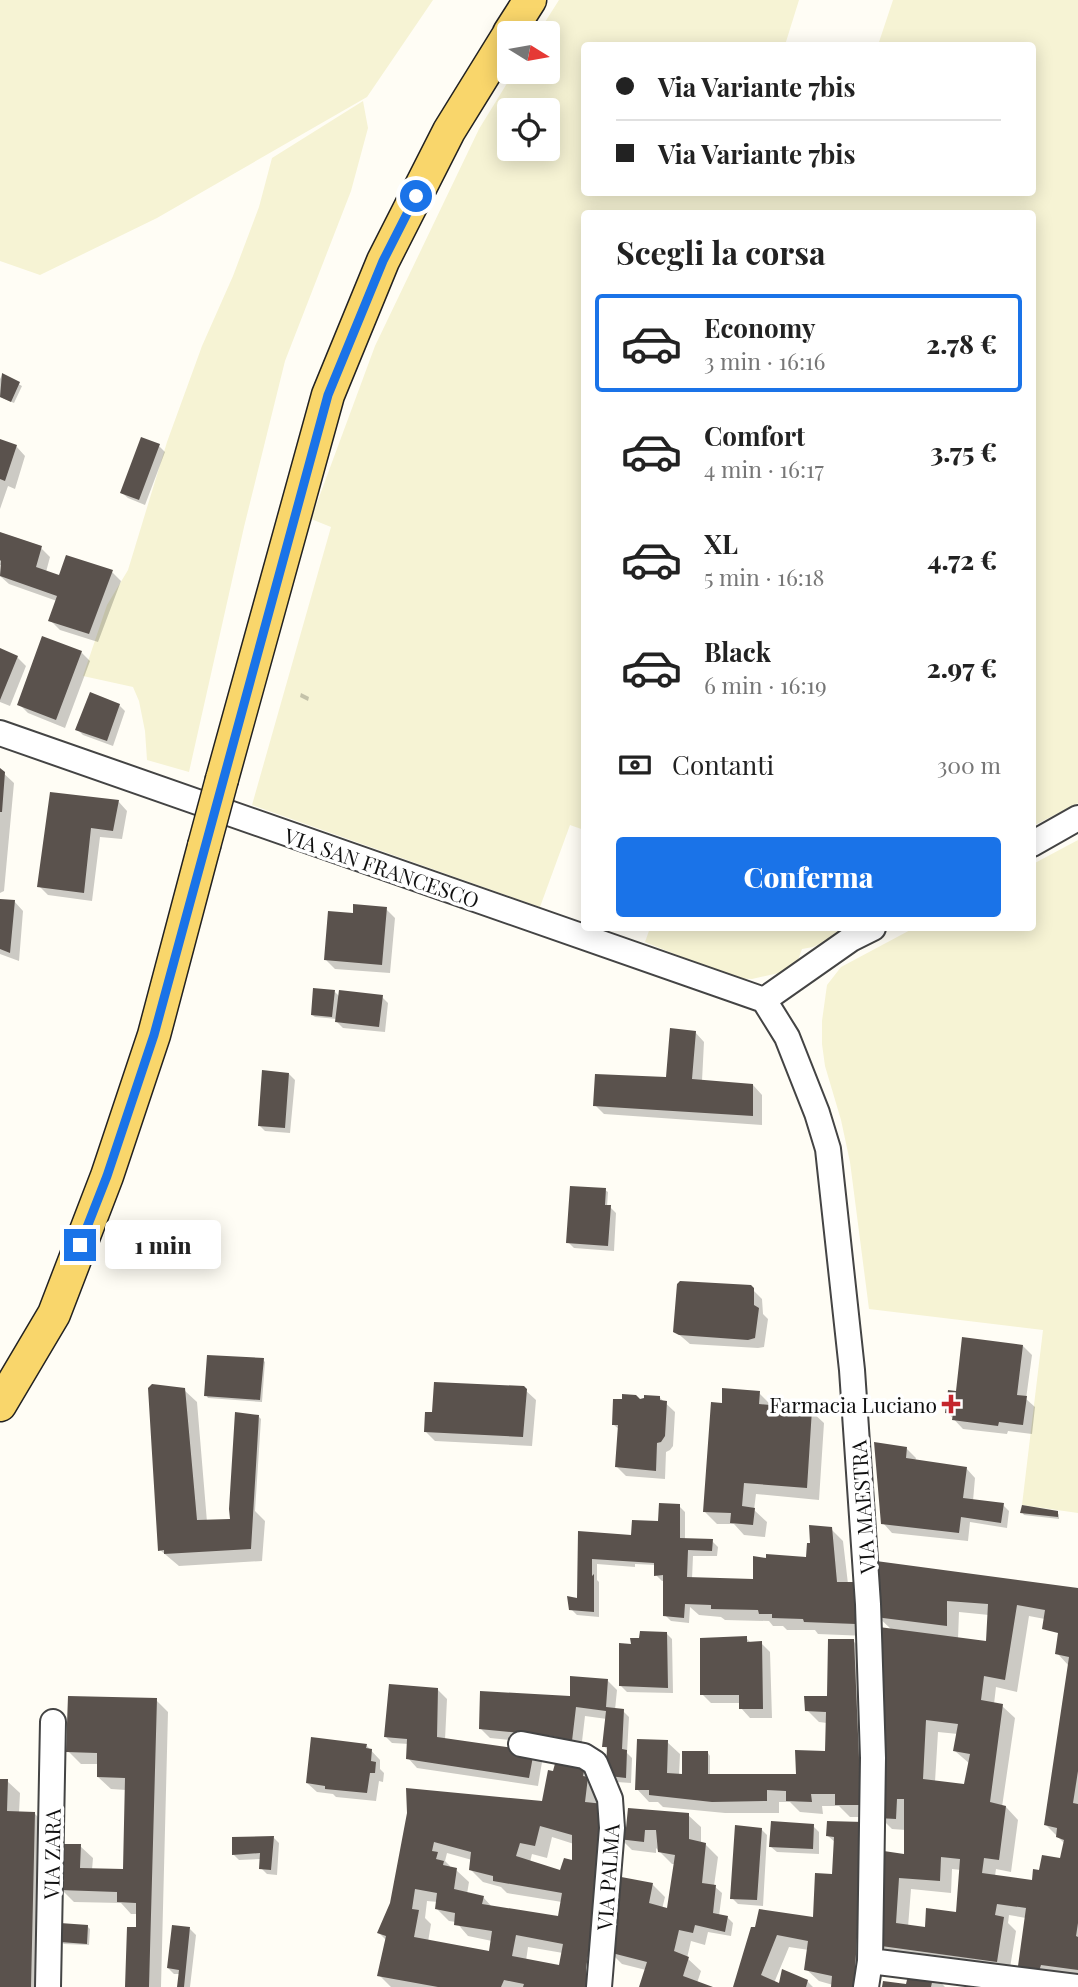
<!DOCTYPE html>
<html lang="it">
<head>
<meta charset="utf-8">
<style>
	:root { --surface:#fff; --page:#f2f2f2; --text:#222; --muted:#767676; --line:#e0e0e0; --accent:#1a73e8 }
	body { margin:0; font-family:"Playfair Display",serif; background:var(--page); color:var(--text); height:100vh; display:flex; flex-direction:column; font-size:26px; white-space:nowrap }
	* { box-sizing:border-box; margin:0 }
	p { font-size:23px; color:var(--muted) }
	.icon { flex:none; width:38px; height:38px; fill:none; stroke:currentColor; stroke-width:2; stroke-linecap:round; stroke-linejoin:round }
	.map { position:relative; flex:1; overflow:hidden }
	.details { position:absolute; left:581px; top:210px; width:455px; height:721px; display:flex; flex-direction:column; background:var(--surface); border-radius:7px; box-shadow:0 4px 18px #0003 }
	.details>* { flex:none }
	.top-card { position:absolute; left:581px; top:42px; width:455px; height:154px; border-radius:7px; box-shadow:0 4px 18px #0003; display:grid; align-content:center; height:154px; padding:0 35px; background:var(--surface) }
	.needle { width:46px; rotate:101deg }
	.buttons { position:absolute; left:497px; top:21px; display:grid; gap:14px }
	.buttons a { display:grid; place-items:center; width:63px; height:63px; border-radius:7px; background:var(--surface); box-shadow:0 4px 18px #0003; font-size:35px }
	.end { position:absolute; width:32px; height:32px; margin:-16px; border:9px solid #1a73e8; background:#fff; box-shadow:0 0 0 4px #fff }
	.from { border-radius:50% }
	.bubble { position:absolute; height:49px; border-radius:7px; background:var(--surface); box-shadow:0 4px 18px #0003; font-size:23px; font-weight:800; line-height:49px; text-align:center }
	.top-card b { display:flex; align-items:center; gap:24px; height:66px; font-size:26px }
	.top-card b+b { border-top:2px solid var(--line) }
	.top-card i { width:18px; height:18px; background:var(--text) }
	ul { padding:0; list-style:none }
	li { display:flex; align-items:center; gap:21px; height:98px; margin:0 14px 10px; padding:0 21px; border:4px solid transparent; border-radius:7px }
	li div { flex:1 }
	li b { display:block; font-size:26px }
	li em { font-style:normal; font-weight:800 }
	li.on { border-color:var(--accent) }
	li>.icon { width:63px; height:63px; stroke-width:1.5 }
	h2 { padding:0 35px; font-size:32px; line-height:84px }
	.pay { display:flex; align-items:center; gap:18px; height:77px; padding:0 35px; font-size:26px }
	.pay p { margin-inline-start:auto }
	.button { display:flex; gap:14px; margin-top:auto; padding:14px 35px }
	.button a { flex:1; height:80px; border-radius:7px; background:var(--accent); color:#fff; font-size:28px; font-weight:800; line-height:80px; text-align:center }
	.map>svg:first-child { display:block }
	.farmland { fill:#f6f3d4; fill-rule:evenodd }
	.shadow { fill:#0003; fill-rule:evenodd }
	.building { fill:#5a524d; fill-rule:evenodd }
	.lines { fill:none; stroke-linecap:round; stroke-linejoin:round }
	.minor-casing { stroke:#444; stroke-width:28 }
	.major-casing { stroke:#222; stroke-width:35 }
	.minor { stroke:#fff; stroke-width:24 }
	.major { stroke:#f9d66b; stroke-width:32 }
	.major-bridge-casing { stroke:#222; stroke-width:35; stroke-linecap:butt }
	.major-bridge { stroke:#f9d66b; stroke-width:32 }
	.route { stroke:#1a73e8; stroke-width:9 }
	.poi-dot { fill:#c4262e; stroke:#fff; stroke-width:2.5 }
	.labels { text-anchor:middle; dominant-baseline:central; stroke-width:7; stroke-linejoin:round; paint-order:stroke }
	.street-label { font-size:21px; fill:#111; stroke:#fff }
	.poi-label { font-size:21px; fill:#111; stroke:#fff; text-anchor:end }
</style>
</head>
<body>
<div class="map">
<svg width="1078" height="1987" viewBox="0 0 1078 1987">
	<rect width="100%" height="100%" fill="#fffdf5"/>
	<path class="farmland" d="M0,0H433L367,97L157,218L40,275L0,261Z
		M559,0H799L785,45L584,46V192H1032V46L878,45L893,0H1078V803L1033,826L1032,214H584V830L570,825L540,907L252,805L331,527L311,519L375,346L479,129L514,72H548V33H538ZM509,110H548V149H509Z
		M363,101L368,128L351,191L285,361L244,527L189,772L147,760L145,731L139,701L133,687L83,676L107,605L128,570L167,442L202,346L233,276L259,207L272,158Z
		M1078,840V1513L1022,1505L1043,1330L869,1309L850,1162L841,1120L825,1066L822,1044V1021L827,985L841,967L914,928H1032L1033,864Z
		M650,928H848L835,937L813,947L802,949L797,963L779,973L752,979L733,978L645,942Z"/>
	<path class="shadow" d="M2,375L22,386L14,403L0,397V379Z
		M0,441L16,446L25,456L15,489L8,486L0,509Z
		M159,446L165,452L145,505L128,498L122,493Z
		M0,534L41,548L50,557L46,572L61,577L112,572L121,581L98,642L60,630L50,620L57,601L9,584L0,576L2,565H0Z
		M0,650L17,657L26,666L10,706L0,702Z
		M81,652L90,661L65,728L28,713L19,704Z
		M301,693L309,697L308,701L300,697Z
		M119,705L125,711L113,746L83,735L77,729Z
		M0,770L14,783L4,891L0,893Z
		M51,794L118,801L127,811L122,839L100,837L92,901L48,895L39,886Z
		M0,901H14L23,911L19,961L0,954Z
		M386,909L395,918L390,973L335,969L326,960L354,915Z
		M335,992L340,997H382L388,1003L385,1032L343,1028L337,1022V1019L315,1017L312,1015Z
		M695,1032L704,1042L702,1081L753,1085L762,1095V1125L604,1114L595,1105L668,1078Z
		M289,1074L295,1080L290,1133L265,1131L259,1125Z
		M605,1190L608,1192L607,1207H610L616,1213L614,1251L574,1248L568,1242Z
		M750,1287L762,1299L763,1314L768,1319L764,1347L758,1348L690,1344L675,1331Z
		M1023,1346L1032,1355L1026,1399L1035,1407L1032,1434L1008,1431L1007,1434L963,1429L947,1412L957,1393Z
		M263,1360L265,1362L262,1402L208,1398L206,1395Z
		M523,1388L536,1400L532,1446L435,1441L426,1432Z
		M184,1390L197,1402L207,1522L232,1520L259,1417L261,1419L255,1511L265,1521L262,1561L179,1566L160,1550Z
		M759,1393L771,1405V1407L811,1411L824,1423L819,1500L756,1494L754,1510L767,1522L765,1537L744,1535L734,1524H717L704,1511L724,1404Z
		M659,1397L675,1412L673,1446L670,1450L666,1452L665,1479L626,1476L617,1467L620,1430L614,1425L624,1400H639Z
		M906,1448L916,1458L915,1461L966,1468L975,1478L973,1501L1003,1505L1009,1511L1007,1528L970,1522L968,1541L892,1533L883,1523Z
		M679,1506L685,1512V1539L712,1541L718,1547L717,1556H693L692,1579L754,1581L808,1559L831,1529L843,1541L848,1584L867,1636L818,1634L815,1630H787L783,1626H773L769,1621L725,1620L721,1617L699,1615L690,1607L689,1623L671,1621L665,1615V1581H662L656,1575V1565L635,1564V1567L597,1564V1580L599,1582V1617L577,1615L571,1609L579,1600V1533L633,1537L660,1523Z
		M1022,1512H1057L1059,1515V1519L1024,1515Z
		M878,1563L1078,1590V1980L1032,1978L1019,1965L1026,1918L1009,1915L1008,1923L1016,1931L1009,1974L889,1957L876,1945L905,1856L906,1830L892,1829L880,1817L892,1630L875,1614ZM959,1612L989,1615L988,1643L958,1639ZM1029,1616L1045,1619L1060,1632L1057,1653L1069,1666L1046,1825L1064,1843L1065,1861L1034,1882L995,1876L996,1869L1011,1872L1018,1820L1006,1807H1002L1015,1718L1002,1706L994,1704L996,1687L1017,1692ZM938,1732L958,1734L955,1751L970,1764L966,1785L935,1782ZM952,1869L961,1870L957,1914L926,1929L908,1927L911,1889L951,1893Z
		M666,1633L672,1639L673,1693L627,1692L621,1686L633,1646Z
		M746,1638L751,1643H761L770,1652L772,1718H750L741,1708V1703H711L702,1694Z
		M853,1641L866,1653L873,1817H850L839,1806H822L823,1814L800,1812L790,1802H779V1813H725L663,1807L658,1802H649L637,1789L667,1742L680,1754L679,1775H684L708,1753L710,1756V1775H797L826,1753L827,1723L819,1722L807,1710L828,1698Z
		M608,1681L617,1690L615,1710L623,1711L629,1717L627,1753L632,1758L631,1783L617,1782L611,1775L608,1750L604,1746L607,1719L585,1716L581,1750L562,1745L490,1738L481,1729L571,1697Z
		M438,1690L447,1699L445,1740L533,1753L542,1762L538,1786L417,1768L408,1758L409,1744L392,1743L386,1737Z
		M156,1700L168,1712L161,1987H127L138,1929V1914H131L121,1903L74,1902L62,1890L80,1846L93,1858L92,1870L124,1871L126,1790L111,1789L98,1777L99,1764H81L68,1751Z
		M366,1745L380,1760V1769L384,1773L383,1782L379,1781L376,1801L336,1797L333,1794L317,1792L307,1783Z
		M585,1764L599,1791L598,1805V1987H391L379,1975L387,1941L379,1933L392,1903L409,1813L543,1803ZM552,1837L574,1844L573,1862L561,1872L530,1862L532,1854L547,1858ZM447,1853L472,1860L471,1870L483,1882L501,1887L507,1893L562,1902L559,1918L492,1907L483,1897L467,1894L469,1882L456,1870L449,1869L450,1866L445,1861ZM427,1901L438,1902L437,1909L449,1921L456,1922L468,1936L492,1941L490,1953L428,1942L431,1924L425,1918ZM528,1947L563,1953L560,1967L526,1961Z
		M0,1781H7L20,1793L19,1813H34L47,1826L43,1987H0Z
		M688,1815L701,1827V1843L705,1844L718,1857L714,1886L722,1893L719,1916L727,1917L733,1923L731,1936L708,1932L705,1945L691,1941L687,1958L701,1971L697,1983L709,1987H641L646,1970L622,1964L610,1952L652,1884L665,1897L662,1909L669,1911L675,1864H672L656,1848V1853L632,1850L620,1838Z
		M863,1824L866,1987H832L833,1985L819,1981L806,1969L809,1950L789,1947L774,1983L780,1985L807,1981L813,1987H735L753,1929L815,1919L834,1876L836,1843L828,1836Z
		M813,1826L819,1832V1854L777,1852L771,1847Z
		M761,1829L767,1835L763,1906L738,1904L732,1898Z
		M273,1837L279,1843L277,1875L267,1874L261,1868V1859L239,1860L233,1854Z
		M87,1926L90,1929L89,1945L64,1944L61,1942Z
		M190,1929L196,1935L190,1987H178L180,1974H174L168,1968Z
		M933,1974L945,1987H884L907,1986Z"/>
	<path class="building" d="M2,373L20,382L11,402L0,397Z
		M141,437L160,444L139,500L120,493Z
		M0,439L17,445L5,481L0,479Z
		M0,532L42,546L36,567L59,575L66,555L113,570L89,634L48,621L57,596L0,576L1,561L0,560Z
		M42,636L82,651L56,720L17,705Z
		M0,648L18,656L0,700Z
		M90,692L120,704L107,741L75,730Z
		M0,768L5,772L2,812H0Z
		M50,792L119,800L113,831L91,828L84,893L37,887Z
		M0,899L15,900L10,953L0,949Z
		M353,904L387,907L382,965L324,960L328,911L353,913Z
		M313,988L335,990L332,1017L311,1015Z
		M339,990L383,995L379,1027L335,1022Z
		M670,1028L696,1031L692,1079L753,1084V1116L593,1106L595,1074L666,1077Z
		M262,1070L289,1073L285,1128L258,1126Z
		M570,1186L606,1188L605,1205H611L608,1246L566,1243Z
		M680,1281L751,1285L754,1288V1305L759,1308L755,1338L748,1340L679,1335L673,1332L677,1284Z
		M962,1337L1023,1345L1017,1395L1027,1396L1023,1425L999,1422L998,1426L952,1420L953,1414L945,1413L948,1390L956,1391Z
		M207,1355L264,1358L260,1400L204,1396Z
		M434,1382L524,1386L527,1389L523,1437L424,1432L425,1412H432Z
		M152,1384L185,1388L197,1520L230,1519L229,1509L235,1412L259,1415L251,1549L164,1554V1550L158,1551L148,1388Z
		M722,1388L760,1391L759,1404L812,1409L807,1488L744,1483L742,1506L755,1508L753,1525L730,1523L731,1513L703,1512L711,1402L722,1403Z
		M622,1394L636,1395L640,1399L644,1398V1395L660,1396V1400L667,1401L665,1436L661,1442L657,1443L656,1471L615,1467L618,1425H612L613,1399H622Z
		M874,1442L907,1447L906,1458L967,1467L963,1498L1004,1503L1001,1523L961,1517L959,1533L881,1524Z
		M659,1503L680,1504V1538L713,1539L712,1551L688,1550L687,1577L753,1579V1556L766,1558V1554L806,1557L807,1543H810L809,1525L832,1527L837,1582H856V1624L804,1622L803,1619L772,1618V1614H759L758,1610L711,1609V1605L685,1604L684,1618L663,1616V1575L654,1576V1563L592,1559V1576L594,1574V1612L569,1610L567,1596L577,1598L578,1531L631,1535L632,1520L658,1521Z
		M1022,1505L1058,1511V1517L1020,1513Z
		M876,1561L1078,1588V1771L1073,1803L1078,1804V1923L1076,1936L1078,1937V1970L1041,1965L1039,1971L1018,1966L1026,1908L997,1904L995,1915L1004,1917L997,1962L874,1945L877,1850L904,1854V1799H897L896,1819L878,1818L879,1627L986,1641L988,1604L947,1601V1626L883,1618L874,1615ZM1017,1605L1045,1610L1042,1629L1058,1633L1055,1654L1069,1657L1044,1825L1057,1828L1056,1837L1064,1840L1060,1858L1042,1855L1039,1870L1033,1869L1032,1880L982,1873L984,1858L999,1860L1006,1806L990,1802L1003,1704L981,1700L984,1676L1005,1680ZM926,1720L958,1724L953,1751L970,1754L964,1784L923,1779ZM941,1857L960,1859L956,1912L926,1908L925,1927L896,1923L899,1878L940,1881Z
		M640,1631L667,1632L668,1688L619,1686V1643L631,1644L630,1638H639Z
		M747,1636V1642L762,1641L763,1709H739V1695H700V1638Z
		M828,1639H854L861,1805H835V1794H811L812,1802L786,1801V1791L767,1790V1801L712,1802L649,1795V1790H635L637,1739L668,1740L667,1773L682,1774V1751H708V1774H796L795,1750L825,1751L826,1712L805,1711L804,1696H827Z
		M570,1676L608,1679L606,1707L624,1709L622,1749L627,1750L626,1778L609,1776L606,1769L607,1747H602L606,1711L576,1707L572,1741L552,1736L479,1729L480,1691L570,1696Z
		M389,1684L438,1688L437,1737L534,1751L529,1778L406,1759L407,1739L384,1737Z
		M68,1696L157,1698L149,1987H125L127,1927H136V1903L117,1902V1892L60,1890L61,1844H81L80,1868L123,1869L125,1778L97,1777V1753L66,1752Z
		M311,1737L367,1744L366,1748L372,1749L371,1761L376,1762L375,1773H370L367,1793L325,1789V1786L306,1783Z
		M557,1756L586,1763L583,1776L588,1777L585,1802L604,1804L594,1920L586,1968L587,1987H523L524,1984L504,1980L501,1987H438L377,1976L386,1936L377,1933L390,1903L407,1813L406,1788L542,1801L548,1770L553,1771ZM540,1826L572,1835V1860L564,1858L560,1870L516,1856L520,1843L535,1846ZM434,1842L471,1852L469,1870L493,1876V1881L562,1893L558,1916L482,1904L484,1896L454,1889L457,1868L443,1865L444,1861L436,1859L438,1852L432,1851ZM415,1889L437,1893L435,1909L455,1913L454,1925L492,1931L489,1951L414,1937L419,1910L412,1909ZM516,1935L563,1944L559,1965L512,1956Z
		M0,1779H8L7,1811L35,1812L31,1987H0Z
		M628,1808L689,1813V1839L706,1843L702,1883L716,1885L713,1913L728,1916L725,1932L695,1925L693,1933L679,1930L674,1951L689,1957L683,1976L713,1987H639L647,1962L608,1952L616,1876L653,1883L649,1903L667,1908L675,1855L658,1852L656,1830H645L644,1842L618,1839L620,1827L626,1828Z
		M771,1821L814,1824L813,1849L769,1847Z
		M827,1821L864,1822L854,1987H831L832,1976L804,1970L808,1941L777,1935L761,1975L779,1983L782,1969L808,1980L806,1987H733L751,1927H755L759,1909L813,1917L815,1873L832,1874L834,1837L826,1836Z
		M735,1825L762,1828L757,1900L730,1899Z
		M274,1836L271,1870L259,1869L260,1853L232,1855V1837Z
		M60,1923L88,1925L87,1944L60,1942Z
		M172,1925L190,1927L184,1987H177L179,1970L167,1968Z
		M910,1967L934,1973L931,1987H882L883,1981L906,1984Z"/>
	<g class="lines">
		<defs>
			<path id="minor" d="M0,733L764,1000
				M1032,844L1078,818
				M764,1000L787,1037L817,1113L828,1149L852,1370L868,1604L873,1758L870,1961L866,1987
				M764,1000L851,939L873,928
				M521,1744L584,1756L595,1763L610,1799L612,1828L599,1987
				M870,1961L1078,1987
				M48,1987L53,1722"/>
			<path id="major" d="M509,33L530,0
				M222,779L328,395L383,261L449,131L509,34
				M0,1405L54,1314L107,1176L154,1035L204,846"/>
		</defs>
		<use href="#minor" class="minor-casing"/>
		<use href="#major" class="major-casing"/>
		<use href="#minor" class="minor"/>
		<use href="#major" class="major"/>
		<defs>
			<path id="major-bridge" d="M204,846L222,779"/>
		</defs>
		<use href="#major-bridge" class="major-bridge-casing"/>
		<use href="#major-bridge" class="major-bridge"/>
	</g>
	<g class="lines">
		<path class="route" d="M80,1245L107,1176L154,1035L328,395L383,261L416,196"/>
	</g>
	<path class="poi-dot" d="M947.5 1393.5h7v7h7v7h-7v7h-7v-7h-7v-7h7z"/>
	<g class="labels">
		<g class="street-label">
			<text transform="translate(382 867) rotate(19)">VIA SAN FRANCESCO</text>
			<text transform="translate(862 1507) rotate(-94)">VIA MAESTRA</text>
			<text transform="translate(51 1854) rotate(-89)">VIA ZARA</text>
			<text transform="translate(607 1877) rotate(-86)">VIA PALMA</text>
		</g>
		<g class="poi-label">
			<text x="937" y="1404">Farmacia Luciano</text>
		</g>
	</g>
</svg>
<div class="buttons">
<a><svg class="needle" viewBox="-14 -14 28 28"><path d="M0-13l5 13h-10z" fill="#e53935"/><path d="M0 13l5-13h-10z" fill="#767676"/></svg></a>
<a><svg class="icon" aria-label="locate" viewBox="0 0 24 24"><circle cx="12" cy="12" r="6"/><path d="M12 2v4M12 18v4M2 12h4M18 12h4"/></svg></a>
</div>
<i class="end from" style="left:416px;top:196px"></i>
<i class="end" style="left:80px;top:1245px"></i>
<div class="bubble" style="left:105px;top:1220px;width:116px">1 min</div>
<div class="top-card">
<b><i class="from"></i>Via Variante 7bis</b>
<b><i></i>Via Variante 7bis</b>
</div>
<section class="details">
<h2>Scegli la corsa</h2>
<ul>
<li class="on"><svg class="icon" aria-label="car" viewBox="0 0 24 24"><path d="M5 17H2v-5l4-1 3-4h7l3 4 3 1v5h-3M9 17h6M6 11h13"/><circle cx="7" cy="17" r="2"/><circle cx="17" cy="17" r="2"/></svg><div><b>Economy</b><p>3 min · 16:16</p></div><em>2.78 €</em></li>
<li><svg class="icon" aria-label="car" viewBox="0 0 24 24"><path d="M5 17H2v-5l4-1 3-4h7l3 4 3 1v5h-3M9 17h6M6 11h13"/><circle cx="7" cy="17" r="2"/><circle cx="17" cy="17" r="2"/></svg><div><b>Comfort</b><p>4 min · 16:17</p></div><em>3.75 €</em></li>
<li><svg class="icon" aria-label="car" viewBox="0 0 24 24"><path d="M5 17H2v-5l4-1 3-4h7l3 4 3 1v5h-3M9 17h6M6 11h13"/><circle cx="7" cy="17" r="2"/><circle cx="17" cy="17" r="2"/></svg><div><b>XL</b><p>5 min · 16:18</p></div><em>4.72 €</em></li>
<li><svg class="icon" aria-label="car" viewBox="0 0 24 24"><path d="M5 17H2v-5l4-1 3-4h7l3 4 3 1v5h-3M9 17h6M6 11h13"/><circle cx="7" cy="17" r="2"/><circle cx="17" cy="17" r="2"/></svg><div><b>Black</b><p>6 min · 16:19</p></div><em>2.97 €</em></li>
</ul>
<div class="pay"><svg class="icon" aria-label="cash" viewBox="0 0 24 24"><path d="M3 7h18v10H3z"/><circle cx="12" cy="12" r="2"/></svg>Contanti<p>300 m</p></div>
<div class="button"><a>Conferma</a></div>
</section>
</div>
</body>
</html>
